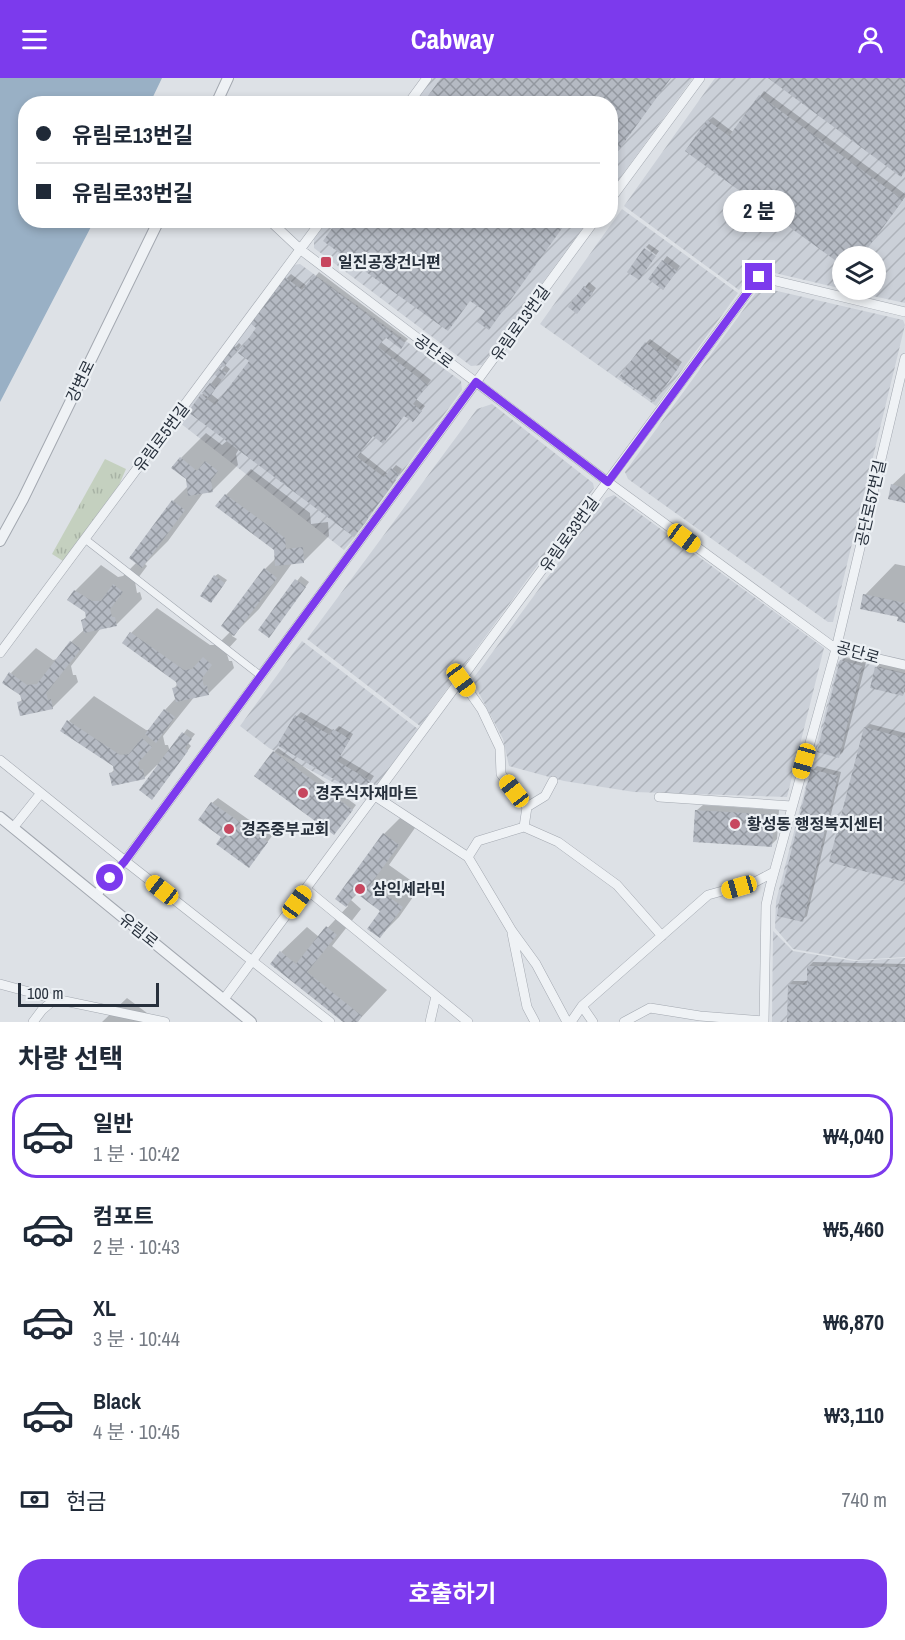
<!DOCTYPE html>
<html lang="ko">
<head>
<meta charset="utf-8">
<style>
	:root { --surface:#fff; --page:#f6f6f7; --text:#1f2937; --muted:#747a83; --line:#e0e1e3; --accent:#7c3aed }
	body { margin:0; font-family:"Archivo Narrow","Noto Sans KR",sans-serif; background:var(--page); color:var(--text); height:100vh; display:flex; flex-direction:column; font-size:22px; white-space:nowrap }
	* { box-sizing:border-box; margin:0 }
	p { font-size:20px; color:var(--muted) }
	.icon { flex:none; width:33px; height:33px; fill:none; stroke:currentColor; stroke-width:2; stroke-linecap:round; stroke-linejoin:round }
	.map { position:relative; height:944px; overflow:hidden }
	.panel { display:flex; flex-direction:column; background:var(--surface); flex:1 }
	.panel>* { flex:none }
	.top-card { position:absolute; left:18px; top:18px; width:600px; height:132px; border-radius:24px; box-shadow:0 3px 9px #0003; display:grid; align-content:center; height:132px; padding:0 18px; background:var(--surface) }
	.controls { position:absolute; left:832px; top:168px; display:grid; gap:12px }
	.controls a { display:grid; place-items:center; width:54px; height:54px; border-radius:50%; background:var(--surface); box-shadow:0 3px 9px #0003; font-size:30px }
	.scale { position:absolute; left:18px; bottom:15px; width:141px; box-sizing:border-box; padding-left:6px; border:3px solid #27303c; border-top:0; font-size:16px; line-height:21px; white-space:nowrap; color:#27303c; -webkit-text-stroke:4px #ecf0f4; paint-order:stroke }
	.end { position:absolute; width:27px; height:27px; margin:-14px; border:8px solid #7c3aed; background:#fff; box-shadow:0 0 0 3px #fff }
	.from { border-radius:50% }
	.bubble { position:absolute; height:42px; border-radius:21px; background:var(--surface); box-shadow:0 3px 9px #0003; font-size:20px; font-weight:700; line-height:42px; text-align:center }
	.car { position:absolute; width:18px; height:36px; margin:-18px -9px; border-radius:8px; box-shadow:0 0 4px 2px #0007; background:linear-gradient(#f5c518 24%,#345 0 40%,#f5c518 0 76%,#345 0 86%,#f5c518 0) }
	.top-card b { display:flex; align-items:center; gap:21px; height:57px; font-size:22px }
	.top-card b+b { border-top:2px solid var(--line) }
	.top-card i { width:15px; height:15px; background:var(--text) }
	ul { padding:0; list-style:none }
	li { display:flex; align-items:center; gap:18px; height:84px; margin:0 12px 9px; padding:0 6px; border:3px solid transparent; border-radius:24px }
	li div { flex:1 }
	li b { display:block; font-size:22px }
	li em { font-style:normal; font-weight:700 }
	li.on { border-color:var(--accent) }
	li>.icon { width:54px; height:54px; stroke-width:1.5 }
	h2 { padding:0 18px; font-size:27px; line-height:72px }
	.pay { display:flex; align-items:center; gap:15px; height:66px; padding:0 18px; font-size:22px }
	.pay p { margin-inline-start:auto }
	.primary-button { display:flex; gap:12px; margin-top:auto; padding:12px 18px }
	.primary-button a { flex:1; height:69px; border-radius:24px; background:var(--accent); color:#fff; font-size:24px; font-weight:700; line-height:69px; text-align:center }
	header { display:flex; justify-content:space-between; align-items:center; height:78px; padding:0 18px; background:var(--accent); color:#fff; font-size:27px; font-weight:700 }
	.map>svg:first-child { display:block }
	.industrial { fill:url(#industrial-furrows) }
	.grass { fill:url(#grass-tufts) }
	.water { fill:#99b0c5 }
	.shadow { fill:#0003 }
	.building { fill:url(#building-cross-hatch) }
	.lines { fill:none; stroke-linecap:round; stroke-linejoin:round }
	.pedestrian-casing { stroke:#a3a8b0; stroke-width:8 }
	.minor-casing { stroke:#a3a8b0; stroke-width:10 }
	.tertiary-casing { stroke:#a3a8b0; stroke-width:12 }
	.pedestrian { stroke:#eff2f5; stroke-width:7 }
	.minor { stroke:#eff2f5; stroke-width:9 }
	.tertiary { stroke:#eff2f5; stroke-width:10 }
	.route { stroke:#7c3aed; stroke-width:8 }
	.poi-dot { fill:#c7475f; stroke:#ecf0f4; stroke-width:2 }
	.labels { text-anchor:middle; dominant-baseline:central; stroke-width:4.5; stroke-linejoin:round; paint-order:stroke }
	.poi-label { font-size:16px; font-weight:bold; fill:#27303c; stroke:#ecf0f4; text-anchor:start }
	.street-label { font-size:16px; fill:#27303c; stroke:#ecf0f4 }
</style>
</head>
<body>
<header><svg class="icon" aria-label="menu" viewBox="0 0 24 24"><path d="M4 6h16M4 12h16M4 18h16"/></svg>Cabway<svg class="icon" aria-label="person" viewBox="0 0 24 24"><circle cx="12" cy="8" r="4"/><path d="M4 21q1-7 8-7t8 7"/></svg></header>
<div class="map">
<svg width="905" height="944" viewBox="0 0 905 944">
	<defs>
		<pattern id="industrial-furrows" width="10" height="10" patternUnits="userSpaceOnUse" patternTransform="scale(1.5)"><rect width="10" height="10" fill="#cbd0d8"/><path d="M-1 1l2-2M0 10L10 0M9 11l2-2" fill="none" stroke="#aeb3ba"/></pattern>
		<pattern id="grass-tufts" width="24" height="20" patternUnits="userSpaceOnUse" patternTransform="scale(1.5)"><rect width="24" height="20" fill="#c4d0bf"/><path d="M3 7l-1-3M5 7V3M7 7l1-3M15 17l-1-3M17 17v-4M19 17l1-3" fill="none" stroke="#a8b3a5"/></pattern>
		<pattern id="building-cross-hatch" width="8" height="8" patternUnits="userSpaceOnUse" patternTransform="scale(1.5)"><rect width="8" height="8" fill="#b5bac3"/><path d="M0 0l8 8M0 8l8-8" fill="none" stroke="#9398a0"/></pattern>
	</defs>
	<rect width="100%" height="100%" fill="#dde1e6"/>
	<path class="industrial" d="M432,0H693L611,112L610,26H414Z
		M715,0H905V225L845,212H876V178H843V211L753,190L739,212L624,128Z
		M622,131L738,215L656,328L540,246Z
		M327,143H588L482,287L471,288L314,170V161Z
		M300,186L461,303L462,312L355,459L344,472L180,345L187,332L293,187Z
		M760,209L903,242L905,247L833,544H828L628,401L625,394Z
		M492,326L593,405L594,410L420,648L307,561L477,331Z
		M614,417L824,570L787,719L634,714L564,703L509,688L503,661L472,602L606,420Z
		M302,563L418,651L366,722L269,670L240,648Z
		M843,580L905,595V879L856,882L793,871L775,850L776,823L838,584Z
		M773,853L793,873L854,883L905,880V944H772Z"/>
	<path class="grass" d="M105,381L126,391L119,407L63,483L52,476Z"/>
	<path class="water" d="M0,0H162L150,25L26,26V142L94,143L0,324Z"/>
	<path class="shadow" d="M764,13L905,116V119L861,178H843V187L708,43L713,39L733,54Z
		M649,166L659,173L656,177L646,169Z
		M667,178L680,188L667,206L650,200Z
		M319,194L408,261L400,269L386,258L381,264L431,302L416,321L425,328L417,338L405,336L373,357L360,374L388,396L396,387L402,391L395,401L396,402L358,452L239,371L236,376L238,387L212,413L203,415L168,463L145,486L147,488L135,504L137,515L140,514L142,521L116,547L101,550L71,588L73,597H76L78,604L52,630L18,625L23,621L11,595L36,570L53,582L58,581L71,564L85,551L83,542L87,538L86,534L69,522L75,513L101,487L118,499L123,498L137,484L173,423L188,408L181,380L206,355L222,367L228,362L202,317L225,288L223,286L235,269L239,265L241,267L225,287L230,291L211,316L220,323L251,282L259,250L252,245L287,200L291,196L307,208Z
		M589,204L596,210L581,230L570,229Z
		M650,261L682,284L658,318L646,265Z
		M251,391L310,435L311,446L328,444L329,458L304,483L293,484L259,531L232,558L237,561L226,573L229,583H232L234,590L208,616L195,618L163,658L165,667H168L170,674L187,651L195,656L188,665L191,668L156,716L159,688L157,687L144,700L111,695L115,691L114,687L69,643L94,618L146,652H150L165,632L176,620L174,610L178,606V603L124,565L131,555L157,530L210,567H217L230,554L265,491L276,480L275,471L226,417Z
		M905,395V423L892,407Z
		M895,486L905,488V543L900,538L865,517Z
		M218,496L227,502L213,521L215,498Z
		M301,498L309,504L273,553L260,551Z
		M846,579L866,584L843,674L839,678L842,583Z
		M880,585L905,591V614L902,616L876,590Z
		M301,634L334,653L339,648L353,656L340,678L374,698L362,716L279,667L297,638Z
		M870,646L905,655V802L866,650Z
		M278,670L356,727L338,751L274,674Z
		M817,688L841,694L807,838L802,842L813,692Z
		M218,720L272,758L249,788L223,758L212,725Z
		M703,727L779,732L777,761L771,767L697,732Z
		M403,737L417,747L389,787L420,809L399,839L380,858L382,832L358,815L351,822L361,831L332,868L387,912L357,944L281,874L307,849L319,859L348,828L337,821L384,756Z
		M813,884L905,886V944L789,907L793,903H808L809,888Z
		M127,920L159,944H102Z"/>
	<path class="building" d="M441,0H671L610,84V26H422Z
		M768,0H905V93L901,99Z
		M759,17L903,122L862,178H843V188L685,73L707,42L729,58Z
		M338,142H568L489,252L477,244L485,233L470,223L448,253L323,163Z
		M644,170L656,178L639,202L627,194Z
		M662,182L677,193L663,212L648,201Z
		M314,197L405,265L401,271L385,259L378,269L428,307L413,326L422,333L413,344L404,338L383,366L373,358L357,379L384,399L391,390L399,396L392,405L393,406L354,459L188,334L201,316L215,327L249,283L238,275L256,250L250,245L285,199L302,212Z
		M584,208L593,215L577,236L568,229Z
		M645,264L679,289L654,324L619,299Z
		M234,268L238,271L224,289L220,286Z
		M220,291L227,295L222,302L215,297Z
		M210,305L216,310L209,320L202,315Z
		M180,379L197,393L205,383L218,393L211,402L213,414L188,418L186,401L171,390Z
		M891,406L905,410V425L888,421Z
		M225,416L285,460L286,471L303,469L304,485L275,488L274,472L215,428Z
		M172,422L185,432L142,490L129,480Z
		M264,490L277,500L234,558L221,548Z
		M214,497L225,505L211,525L200,518Z
		M295,501L306,509L269,560L258,552Z
		M113,506L123,514L110,531L112,539H115L117,548L84,555L81,542L86,540L85,534L67,522L74,512L92,523H101Z
		M863,516L905,525V545L897,543L898,539L860,531Z
		M130,554L184,592L192,591L203,579L212,587L202,600L204,608L207,607L209,617L176,624L172,610L177,609L176,604L122,565Z
		M70,563L81,571L46,615L48,622L51,621L53,631L20,638L17,624L22,623L20,617L2,605L9,594L27,607L37,606Z
		M840,582L862,588L839,680L817,674Z
		M875,589L905,596V609L903,618L870,610Z
		M164,631L175,639L156,665L145,656Z
		M295,637L330,657L333,651L350,661L337,683L371,703L362,718L277,667Z
		M67,642L120,677L129,676L142,660L152,669L138,685L140,692L143,691L145,701L112,708L109,695L114,694L113,688L60,653Z
		M864,649L905,660V804L829,784Z
		M182,654L192,661L185,670L188,673L152,722L139,712Z
		M273,673L353,732L334,757L254,698Z
		M811,691L838,698L803,844L777,838L779,824Z
		M211,724L268,764L249,790L216,766L221,759L198,742Z
		M695,732L774,737L772,769L693,764Z
		M383,755L399,767L371,806L403,829L380,860L367,851L380,833L356,815L346,829L335,821Z
		M326,848L337,857L307,894L362,938L358,944H343L270,886L280,873L296,886Z
		M807,888L905,889V944H787L788,906L807,907Z"/>
	<g class="lines">
		<defs>
			<path id="pedestrian" d="M85,461L261,598"/>
			<path id="minor" d="M408,26L427,0
				M610,122L700,0
				M269,142L301,172L608,404L836,571L905,587
				M0,575L322,142
				M461,602L482,632L500,670L501,696L527,729
				M0,682L41,715
				M375,718L468,779L512,853L536,886L567,944
				M659,719L792,728
				M524,749L527,729L545,718L553,703
				M13,750L41,715L125,783L330,944
				M468,779L478,763L524,749L558,764L617,807L662,858
				M306,811L468,944
				M96,817L125,783L595,142
				M512,855L527,929L535,944
				M0,906L55,921L165,944
				M224,921L759,199L905,234
				M582,928L593,944
				M33,944L42,932L55,921
				M430,944L436,918
				M571,944L582,928L708,817L755,804L774,794
				M624,944L650,930L700,938L764,943
				M764,944L766,827L770,809L836,571L905,280"/>
			<path id="tertiary" d="M216,26L228,0
				M0,463L23,421L159,142
				M0,739L251,944"/>
		</defs>
		<use href="#pedestrian" class="pedestrian-casing"/>
		<use href="#minor" class="minor-casing"/>
		<use href="#tertiary" class="tertiary-casing"/>
		<use href="#pedestrian" class="pedestrian"/>
		<use href="#minor" class="minor"/>
		<use href="#tertiary" class="tertiary"/>
	</g>
	<g class="lines">
		<path class="route" d="M110,800L125,783L476,304L608,404L759,199"/>
	</g>
	<g class="poi-dot">
		<rect x="320" y="178" width="12" height="12" rx="3"/>
		<circle cx="303" cy="715" r="6"/>
		<circle cx="735" cy="746" r="6"/>
		<circle cx="229" cy="751" r="6"/>
		<circle cx="360" cy="811" r="6"/>
	</g>
	<g class="labels">
		<g class="poi-label">
			<text x="338" y="184">일진공장건너편</text>
			<text x="315" y="715">경주식자재마트</text>
			<text x="747" y="746">황성동 행정복지센터</text>
			<text x="241" y="751">경주중부교회</text>
			<text x="372" y="811">삼익세라믹</text>
		</g>
		<g class="street-label">
			<text transform="translate(520 245) rotate(-54)">유림로13번길</text>
			<text transform="translate(434 273) rotate(37)">공단로</text>
			<text transform="translate(80 303) rotate(-64)">강변로</text>
			<text transform="translate(161 359) rotate(-53)">유림로5번길</text>
			<text transform="translate(870 425) rotate(-77)">공단로57번길</text>
			<text transform="translate(569 456) rotate(-54)">유림로33번길</text>
			<text transform="translate(858 574) rotate(16)">공단로</text>
			<text transform="translate(139 852) rotate(39)">유림로</text>
		</g>
	</g>
</svg>
<div class="controls">
<a><svg class="icon" aria-label="layers" viewBox="0 0 24 24"><path d="M12 4l9 5-9 5-9-5zM3 14l9 5 9-5"/></svg></a>
</div>
<div class="scale">100 m</div>
<i class="end from" style="left:110px;top:800px"></i>
<i class="end" style="left:759px;top:199px"></i>
<div class="bubble" style="left:723px;top:112px;width:72px">2 분</div>
<i class="car" style="left:684px;top:460px;rotate:126deg"></i>
<i class="car" style="left:461px;top:602px;rotate:144deg"></i>
<i class="car" style="left:804px;top:683px;rotate:196deg"></i>
<i class="car" style="left:514px;top:713px;rotate:322deg"></i>
<i class="car" style="left:739px;top:809px;rotate:254deg"></i>
<i class="car" style="left:162px;top:812px;rotate:308deg"></i>
<i class="car" style="left:297px;top:824px;rotate:36deg"></i>
<div class="top-card">
<b><i class="from"></i>유림로13번길</b>
<b><i></i>유림로33번길</b>
</div>
</div>
<section class="panel">
<h2>차량 선택</h2>
<ul>
<li class="on"><svg class="icon" aria-label="car" viewBox="0 0 24 24"><path d="M5 17H2v-5l4-1 3-4h7l3 4 3 1v5h-3M9 17h6M6 11h13"/><circle cx="7" cy="17" r="2"/><circle cx="17" cy="17" r="2"/></svg><div><b>일반</b><p>1 분 · 10:42</p></div><em>₩4,040</em></li>
<li><svg class="icon" aria-label="car" viewBox="0 0 24 24"><path d="M5 17H2v-5l4-1 3-4h7l3 4 3 1v5h-3M9 17h6M6 11h13"/><circle cx="7" cy="17" r="2"/><circle cx="17" cy="17" r="2"/></svg><div><b>컴포트</b><p>2 분 · 10:43</p></div><em>₩5,460</em></li>
<li><svg class="icon" aria-label="car" viewBox="0 0 24 24"><path d="M5 17H2v-5l4-1 3-4h7l3 4 3 1v5h-3M9 17h6M6 11h13"/><circle cx="7" cy="17" r="2"/><circle cx="17" cy="17" r="2"/></svg><div><b>XL</b><p>3 분 · 10:44</p></div><em>₩6,870</em></li>
<li><svg class="icon" aria-label="car" viewBox="0 0 24 24"><path d="M5 17H2v-5l4-1 3-4h7l3 4 3 1v5h-3M9 17h6M6 11h13"/><circle cx="7" cy="17" r="2"/><circle cx="17" cy="17" r="2"/></svg><div><b>Black</b><p>4 분 · 10:45</p></div><em>₩3,110</em></li>
</ul>
<div class="pay"><svg class="icon" aria-label="cash" viewBox="0 0 24 24"><path d="M3 7h18v10H3z"/><circle cx="12" cy="12" r="2"/></svg>현금<p>740 m</p></div>
<div class="primary-button"><a>호출하기</a></div>
</section>
</body>
</html>
